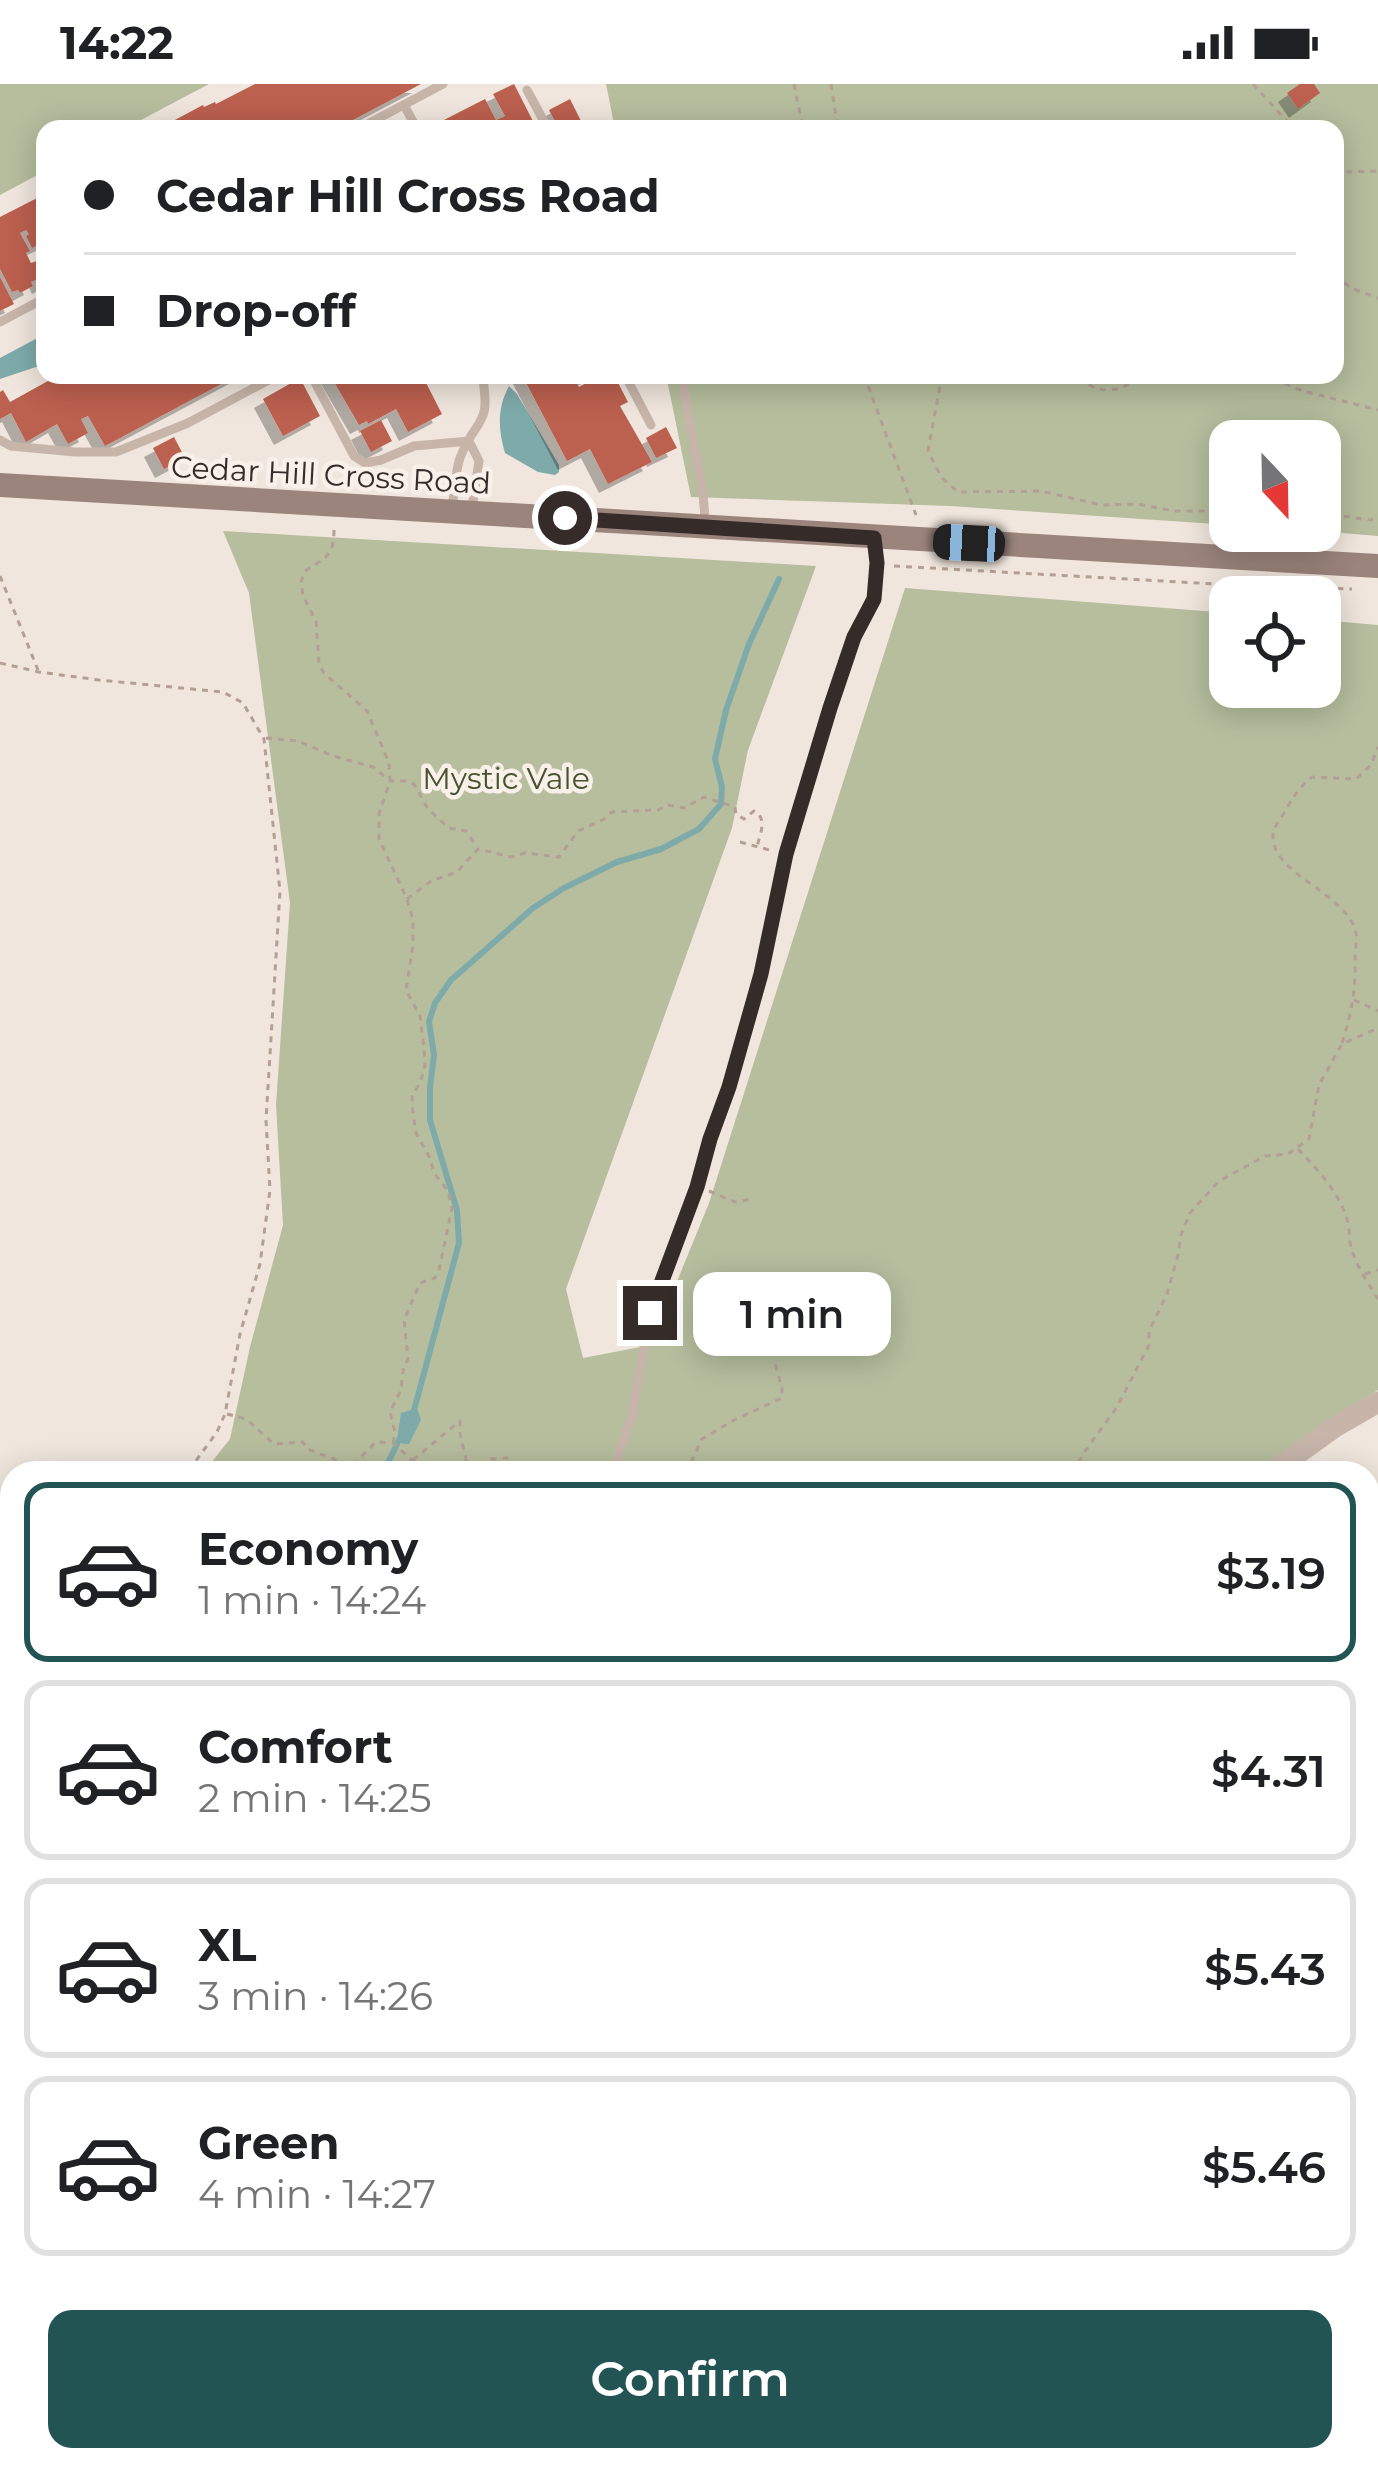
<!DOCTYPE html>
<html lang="en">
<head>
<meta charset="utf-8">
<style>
	:root { --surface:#fff; --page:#f6f6f6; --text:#202124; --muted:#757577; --line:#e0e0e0; --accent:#215453 }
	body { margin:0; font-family:Montserrat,sans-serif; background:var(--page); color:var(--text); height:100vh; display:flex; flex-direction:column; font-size:45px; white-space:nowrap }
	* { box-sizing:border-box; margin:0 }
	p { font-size:39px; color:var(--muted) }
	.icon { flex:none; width:66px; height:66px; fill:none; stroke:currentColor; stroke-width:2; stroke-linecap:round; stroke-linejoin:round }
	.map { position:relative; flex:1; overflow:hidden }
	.drawer { position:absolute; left:0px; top:1377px; width:1380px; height:1011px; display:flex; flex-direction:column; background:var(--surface); border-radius:36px 36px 0 0; box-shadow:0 6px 30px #0003 }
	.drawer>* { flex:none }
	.guide { position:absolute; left:36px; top:36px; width:1308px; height:264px; border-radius:24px; box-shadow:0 6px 30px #0003; display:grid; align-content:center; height:264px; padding:0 48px; background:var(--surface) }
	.needle { width:78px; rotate:158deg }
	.buttons { position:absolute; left:1209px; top:336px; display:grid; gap:24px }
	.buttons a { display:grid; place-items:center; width:132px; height:132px; border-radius:24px; background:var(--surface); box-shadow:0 6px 30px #0003; font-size:60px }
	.end { position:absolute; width:54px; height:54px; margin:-27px; border:15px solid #352c29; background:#fff; box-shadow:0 0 0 6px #fff }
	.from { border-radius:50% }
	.bubble { position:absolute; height:84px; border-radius:24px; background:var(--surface); box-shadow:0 6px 30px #0003; font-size:39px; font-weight:600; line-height:84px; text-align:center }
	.car { position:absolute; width:36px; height:72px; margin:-36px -18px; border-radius:15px; box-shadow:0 0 9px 3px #0007; background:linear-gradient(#222 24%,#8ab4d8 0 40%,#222 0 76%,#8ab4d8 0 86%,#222 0) }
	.guide b { display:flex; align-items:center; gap:42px; height:114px; font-size:45px }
	.guide b+b { border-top:3px solid var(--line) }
	.guide i { width:30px; height:30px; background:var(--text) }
	ul { padding:21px 0 0; list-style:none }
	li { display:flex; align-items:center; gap:36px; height:180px; margin:0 24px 18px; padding:0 24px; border:6px solid var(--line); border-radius:24px }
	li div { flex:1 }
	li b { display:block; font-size:45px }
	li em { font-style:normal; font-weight:600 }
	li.current { border-color:var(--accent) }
	li>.icon { width:108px; height:108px; stroke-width:1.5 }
	.primary-button { display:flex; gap:24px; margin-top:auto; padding:24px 48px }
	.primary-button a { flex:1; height:138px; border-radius:24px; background:var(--accent); color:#fff; font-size:48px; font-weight:600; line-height:138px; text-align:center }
	.status { display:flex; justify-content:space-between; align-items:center; height:84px; padding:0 60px; background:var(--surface); direction:ltr }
	.status svg { height:33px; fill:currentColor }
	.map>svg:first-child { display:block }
	.green { fill:#b6be9e }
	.plaza { fill:#e7d6c5 }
	.water { fill:#7eabaa }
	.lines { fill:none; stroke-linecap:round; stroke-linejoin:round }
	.stream { stroke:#7eabaa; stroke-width:6 }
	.building { fill:#bc614f; filter:url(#shadow) }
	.path { stroke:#b39f94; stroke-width:3; stroke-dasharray:6 6; stroke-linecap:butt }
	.service { stroke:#c7b5aa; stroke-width:9 }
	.minor { stroke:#c7b5aa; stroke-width:16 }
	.tertiary { stroke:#c7b5aa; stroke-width:21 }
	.secondary { stroke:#9b847b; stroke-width:24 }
	.route { stroke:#352c29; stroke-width:15 }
	.labels { text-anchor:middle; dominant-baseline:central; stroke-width:9; stroke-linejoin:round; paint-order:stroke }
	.street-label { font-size:30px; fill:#352c29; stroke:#f8f0e9 }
	.park-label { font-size:30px; fill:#47522e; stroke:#f8f0e9 }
</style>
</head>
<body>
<div class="status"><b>14:22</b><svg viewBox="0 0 49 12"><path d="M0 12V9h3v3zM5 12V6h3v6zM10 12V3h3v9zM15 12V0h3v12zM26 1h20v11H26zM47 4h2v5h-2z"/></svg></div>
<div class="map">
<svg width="1378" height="2386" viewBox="0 0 1378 2386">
	<defs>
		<filter id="shadow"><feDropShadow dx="-9" dy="9" stdDeviation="0" flood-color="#0004"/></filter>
	</defs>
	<rect width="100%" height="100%" fill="#f0e6dd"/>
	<path class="green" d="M0,0H209L124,45H45V87L0,111Z
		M606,0H1378V452L1317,447H1320V357H1230V441L950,422L691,413L666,291H1335V45H615Z
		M223,447L816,482L748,666L732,744L566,1205L583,1274L651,1261L709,1119L905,504L1230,529V603H1320V536L1378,541V1306L1331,1334L1254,1389H203L230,1355L250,1263L283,1141L276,1021L290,819L249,509Z
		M12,1755V2337L0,2334V1763Z
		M1378,1908V2026L1368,2027V1910Z"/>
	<path class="plaza" d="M1378,2212V2316L1368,2297V2218Z"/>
	<path class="water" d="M45,250V280L0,295V274Z
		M509,302L517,310L559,381V388L555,391L538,388L505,369C498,346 497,324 509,302Z
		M417,1324L421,1336L409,1360H403L397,1355L401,1329Z"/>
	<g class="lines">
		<path class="stream" d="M413,1330L459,1159L457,1126L430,1036V1003L434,971L429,938L435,919L451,896L533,824L564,804L617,778L661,765L699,745L721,720L722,703L715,675L726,626L749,560L779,495
			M383,1389L401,1352
			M0,2004L12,2002"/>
	</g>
	<path class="building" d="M255,0H421L336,45H158L203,21L204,23L215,18L216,20Z
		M514,0L537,45H444L440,38L485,15L496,36L505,32L493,10Z
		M1300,0H1314L1320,9L1298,25L1287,9Z
		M570,15L581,37L559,45L549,26Z
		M45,110V158L32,164L26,152L29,150L26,146L20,149L30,167L26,169L31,179L45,174V199L41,201L38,195L31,198L33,202L20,209L18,206L12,208L0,185V133Z
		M0,193L14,220L0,227Z
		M65,291H238L105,362L88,332L81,335L88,349L68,360L57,340L26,358L11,329L0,335V308L3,306L10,318L57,292L59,295Z
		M330,291H422L442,330L408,348L396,325L368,340L367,337L359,341Z
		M522,291H590L576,298L579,303L601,291H614L628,318L620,322L652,378L608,400L590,365L567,377Z
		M300,294L320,332L283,352L263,315Z
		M381,336L392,357L371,368L360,347Z
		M666,343L677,364L656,374L646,354Z
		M174,353L185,374L164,385L153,364Z
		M1378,1489V1571H1376L1373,1555L1368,1550V1494Z
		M0,1607L12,1630V1657L0,1663Z
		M1368,1628L1378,1647V1710L1368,1715Z
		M1378,1768V1879L1368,1885V1773Z
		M1378,2079V2135L1368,2117V2084Z
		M1378,2139V2159L1368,2164V2144Z
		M1373,2306L1378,2316V2386H1226L1234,2382L1231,2376H1368V2309Z
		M362,2376H402L400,2382L389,2379L387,2385Z
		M501,2376H533L535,2380L542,2377L547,2386H507Z
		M631,2376H643L645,2380L658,2376L660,2380L649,2386H612Z
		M686,2376H762L767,2386H724L720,2378L709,2386H697L695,2381L690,2384Z
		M857,2376H879L884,2386H843L858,2378Z"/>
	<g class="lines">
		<path class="path" d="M794,0L803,45
			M831,0L838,45
			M1253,0L1294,45
			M1335,84L1346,88L1378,87
			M1335,191L1351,204L1378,214
			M864,291L916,431
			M942,291L928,367L941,393L958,408L1041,407L1101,421L1138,420L1174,427H1230
			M1083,291V295C1099,314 1127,305 1144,291
			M1262,291L1303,307L1378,326
			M1320,429L1371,436L1378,431
			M334,446C334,473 324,474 304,488L301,498L303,512L316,537L319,580L324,589L367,627L389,679L390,697L379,730V755L407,815L413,836V861L406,906L420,932L424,964L425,982L420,999L412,1012L413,1030L416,1049L430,1074L434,1089L448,1107L452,1124L439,1186L435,1194L420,1199L404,1236L408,1274L403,1287L401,1306L390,1328L395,1348L393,1359
			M894,482L1233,501L1352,505
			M0,492L38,586
			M0,579L39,588L99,596L223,608L243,619L264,655L280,807L266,1036L270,1106L260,1180L240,1250L225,1330L217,1348L187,1389
			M266,654L298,657L333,672L373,683L390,697H409L414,700L428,725L449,744L466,747L477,763
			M740,758L773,767
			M407,815L431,797L457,788L478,765L511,773L525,769L559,773L578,747L604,735L612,728L658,726L668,721L684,724L704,713L735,723L736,730L744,735L754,727C768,734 760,750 757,763
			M1354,916L1378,927
			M1342,959C1351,931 1356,906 1355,877C1355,868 1357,857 1356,849C1348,810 1275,792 1273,754C1272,745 1279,737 1284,729C1292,715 1299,703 1312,693L1356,695L1371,681L1378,663
			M1298,1065C1318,1086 1338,1107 1347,1135C1350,1144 1349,1155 1351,1164C1357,1183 1368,1199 1378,1215
			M709,1107L735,1118L753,1115
			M1365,1190L1378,1186
			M227,1330L246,1335L274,1360L303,1358L307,1365L352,1382L376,1358L393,1359L412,1376L401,1389
			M413,1376L460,1337V1349L469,1389
			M471,1389L491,1375L509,1374L524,1389
			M686,1389L702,1355L734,1336L782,1314V1305L774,1275
			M1073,1389L1083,1370L1117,1323L1149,1261V1247L1167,1210L1178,1171L1181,1151L1190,1129L1219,1097L1265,1072L1288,1070L1309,1055L1319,1001L1342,960L1378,944
			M0,1492L12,1496
			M0,1817L12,1803
			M0,1891L5,1894L12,1909
			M1368,1984L1378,1986
			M0,2002V1998L12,1989
			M1368,2006L1378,2001
			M1368,2048L1378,2035
			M1368,2138L1378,2156
			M1368,2295L1378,2290
			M1,2339L12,2307
			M120,2376C157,2384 190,2386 226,2376
			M646,2376L647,2379
			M679,2376L685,2386
			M881,2376L888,2386
			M430,2386L433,2376
			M662,2386L663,2376"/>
		<path class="service" d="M527,6L548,45
			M404,21L417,45
			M358,45L443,0
			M0,238L45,214
			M311,291L354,372L365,379L381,376L414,362L469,357
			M625,291L651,341
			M683,291C686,343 705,390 705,442
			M0,356L11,362L75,368H116L188,339L278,291
			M469,357L479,377L472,424
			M452,423C455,407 455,388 460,374C476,332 492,344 482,291
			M612,1389L632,1332L650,1229L697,1103L761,890L786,770L854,552L874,515L877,480L874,454
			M1368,1747L1378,1742
			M0,2355L12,2360
			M42,2376L48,2386
			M1174,2386L1192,2376"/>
		<path class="minor" d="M249,2386L271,2376"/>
		<path class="tertiary" d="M1271,1389L1335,1343L1378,1318
			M947,2376L950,2386"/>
		<path class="secondary" d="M0,401L1378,482"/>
	</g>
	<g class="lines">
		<path class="route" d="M565,434L874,454L877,479L874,515L854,553L830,624L786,770L761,890L729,1003L710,1055L697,1103L650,1229"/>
	</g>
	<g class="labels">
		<g class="street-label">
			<text transform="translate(331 391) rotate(3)">Cedar Hill Cross Road</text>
		</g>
		<g class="park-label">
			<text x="506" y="694">Mystic Vale</text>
		</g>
	</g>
</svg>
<div class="buttons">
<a><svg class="needle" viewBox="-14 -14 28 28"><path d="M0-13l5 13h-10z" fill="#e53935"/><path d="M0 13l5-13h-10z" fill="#757577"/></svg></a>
<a><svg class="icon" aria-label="locate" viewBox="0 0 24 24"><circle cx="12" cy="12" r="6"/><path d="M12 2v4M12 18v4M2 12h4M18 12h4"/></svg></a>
</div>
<i class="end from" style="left:565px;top:434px"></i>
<i class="end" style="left:650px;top:1229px"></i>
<div class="bubble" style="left:693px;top:1188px;width:198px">1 min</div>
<i class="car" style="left:969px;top:459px;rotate:273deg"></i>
<div class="guide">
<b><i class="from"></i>Cedar Hill Cross Road</b>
<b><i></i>Drop-off</b>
</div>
<section class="drawer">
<ul>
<li class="current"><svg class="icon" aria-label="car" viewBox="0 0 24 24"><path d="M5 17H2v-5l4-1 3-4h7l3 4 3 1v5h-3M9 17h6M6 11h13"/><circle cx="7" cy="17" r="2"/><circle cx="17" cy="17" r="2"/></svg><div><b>Economy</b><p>1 min · 14:24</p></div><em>$3.19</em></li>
<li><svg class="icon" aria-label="car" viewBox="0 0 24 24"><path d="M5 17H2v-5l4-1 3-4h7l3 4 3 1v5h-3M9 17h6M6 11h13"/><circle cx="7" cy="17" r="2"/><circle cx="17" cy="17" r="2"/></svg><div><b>Comfort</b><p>2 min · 14:25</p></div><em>$4.31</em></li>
<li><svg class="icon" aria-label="car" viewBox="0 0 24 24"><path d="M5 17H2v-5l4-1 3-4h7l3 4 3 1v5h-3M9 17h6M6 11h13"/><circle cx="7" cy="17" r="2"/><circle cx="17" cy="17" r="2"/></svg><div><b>XL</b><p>3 min · 14:26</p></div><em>$5.43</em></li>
<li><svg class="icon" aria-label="car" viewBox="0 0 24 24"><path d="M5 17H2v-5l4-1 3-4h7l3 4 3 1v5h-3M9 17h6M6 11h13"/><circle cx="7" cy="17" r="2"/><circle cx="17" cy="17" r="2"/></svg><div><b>Green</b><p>4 min · 14:27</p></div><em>$5.46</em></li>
</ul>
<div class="primary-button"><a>Confirm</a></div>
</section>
</div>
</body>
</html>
